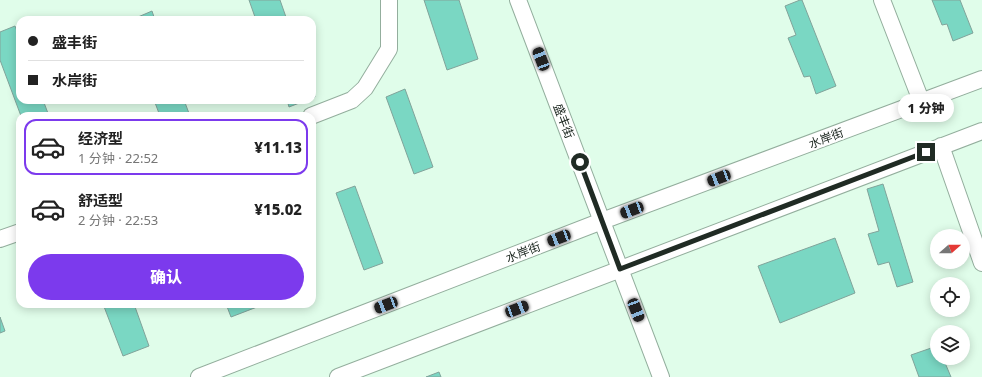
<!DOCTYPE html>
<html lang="zh">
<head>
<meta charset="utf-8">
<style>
	:root { --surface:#fff; --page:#f6f6f6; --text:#222; --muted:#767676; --line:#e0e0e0; --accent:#7c3aed }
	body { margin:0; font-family:"Noto Sans","Noto Sans SC",sans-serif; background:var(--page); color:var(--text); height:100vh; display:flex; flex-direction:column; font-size:15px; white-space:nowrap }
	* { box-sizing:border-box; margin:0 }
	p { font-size:13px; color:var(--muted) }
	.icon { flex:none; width:22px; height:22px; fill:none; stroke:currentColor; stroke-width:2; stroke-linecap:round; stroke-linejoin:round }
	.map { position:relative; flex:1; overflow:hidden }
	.drawer { position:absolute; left:16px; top:112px; width:300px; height:196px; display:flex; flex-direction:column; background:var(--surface); border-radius:12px; box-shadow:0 2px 10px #0003 }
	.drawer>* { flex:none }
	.banner { position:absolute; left:16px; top:16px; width:300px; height:88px; border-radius:12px; box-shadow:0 2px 10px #0003; display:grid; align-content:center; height:88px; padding:0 12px; background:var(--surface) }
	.needle { width:26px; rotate:69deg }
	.fabs { position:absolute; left:930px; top:229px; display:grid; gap:8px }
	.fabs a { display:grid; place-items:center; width:40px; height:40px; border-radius:50%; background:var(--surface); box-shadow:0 2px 10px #0003; font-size:20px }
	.end { position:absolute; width:18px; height:18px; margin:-9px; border:5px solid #202b24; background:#fff; box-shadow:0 0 0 2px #fff }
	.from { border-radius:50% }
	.bubble { position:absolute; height:28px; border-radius:14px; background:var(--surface); box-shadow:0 2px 10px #0003; font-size:13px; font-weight:800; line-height:28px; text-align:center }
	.car { position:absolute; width:12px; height:24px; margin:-12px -6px; border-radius:5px; box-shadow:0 0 3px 1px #0007; background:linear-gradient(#222 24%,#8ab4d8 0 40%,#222 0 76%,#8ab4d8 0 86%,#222 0) }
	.banner b { display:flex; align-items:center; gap:14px; height:38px; font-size:15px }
	.banner b+b { border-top:1px solid var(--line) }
	.banner i { width:10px; height:10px; background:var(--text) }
	ul { padding:7px 0 0; list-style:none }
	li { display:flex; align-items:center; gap:12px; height:56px; margin:0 8px 6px; padding:0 4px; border:2px solid transparent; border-radius:12px }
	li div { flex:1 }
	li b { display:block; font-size:15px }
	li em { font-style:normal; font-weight:800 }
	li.current { border-color:var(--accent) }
	li>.icon { width:36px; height:36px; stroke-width:1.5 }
	.cta { display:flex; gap:8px; margin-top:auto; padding:8px 12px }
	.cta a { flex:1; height:46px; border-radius:24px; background:var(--accent); color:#fff; font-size:16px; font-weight:800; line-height:46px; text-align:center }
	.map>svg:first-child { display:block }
	.building { fill:#7ad7c3; stroke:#81a39a }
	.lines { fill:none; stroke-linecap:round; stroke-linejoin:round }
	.minor-casing { stroke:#93ae9d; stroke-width:18 }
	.minor { stroke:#fff; stroke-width:16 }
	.route { stroke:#202b24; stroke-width:5 }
	.labels { text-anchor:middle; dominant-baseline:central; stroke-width:4; stroke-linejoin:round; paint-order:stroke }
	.street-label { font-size:12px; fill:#202b24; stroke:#fff }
</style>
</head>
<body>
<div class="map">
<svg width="982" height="377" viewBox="0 0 982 377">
	<rect width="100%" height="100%" fill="#e0fdea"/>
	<path class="building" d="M249,0H280L287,20H256Z
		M424,0H459L478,59L447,70Z
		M800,0H802L836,86L816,94L810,76L804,77L788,38L796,35L785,6Z
		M932,0H960L973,33L953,41L947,24L942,25Z
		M152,11L155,20H131Z
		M15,26L20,39V100H43L49,116H21L0,60V32Z
		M312,88L315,97L312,98Z
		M405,89L433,167L414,174L386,97Z
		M154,100H184L190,116H160Z
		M287,100H307L289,107Z
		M883,184L913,282L897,287L889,262L878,265L868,234L879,231L867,189Z
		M355,186L383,263L364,270L336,193Z
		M835,238L855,293L780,323L758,266Z
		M103,304H134L149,346L123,356Z
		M226,304H256L257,307L231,317Z
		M0,317L5,331L0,333Z
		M937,346V358H943L951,377H919L911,355Z
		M439,372L441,377H426Z"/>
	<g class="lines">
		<defs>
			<path id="minor" d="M518,0L661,377
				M882,0L920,98L924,101
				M311,116L352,100L365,88L389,49V0
				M941,146L982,263
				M0,239L20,232
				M199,377L602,221L982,79
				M338,377L982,131"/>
		</defs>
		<use href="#minor" class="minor-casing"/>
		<use href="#minor" class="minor"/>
	</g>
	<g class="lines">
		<path class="route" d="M580,162L620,269L926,152"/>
	</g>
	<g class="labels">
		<g class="street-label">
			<text transform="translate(564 121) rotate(69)">盛丰街</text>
			<text transform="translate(826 138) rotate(-21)">水岸街</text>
			<text transform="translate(523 252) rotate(-21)">水岸街</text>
		</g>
	</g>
</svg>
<div class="fabs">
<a><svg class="needle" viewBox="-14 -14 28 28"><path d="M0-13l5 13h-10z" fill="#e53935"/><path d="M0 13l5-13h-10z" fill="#767676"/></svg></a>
<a><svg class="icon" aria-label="locate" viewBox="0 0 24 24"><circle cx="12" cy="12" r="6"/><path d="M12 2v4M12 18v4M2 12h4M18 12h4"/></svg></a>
<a><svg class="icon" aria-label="layers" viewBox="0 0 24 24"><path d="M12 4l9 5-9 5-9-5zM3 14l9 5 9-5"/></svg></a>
</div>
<i class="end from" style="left:580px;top:162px"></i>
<i class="end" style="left:926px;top:152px"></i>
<div class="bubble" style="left:898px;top:94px;width:56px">1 分钟</div>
<i class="car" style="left:541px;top:59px;rotate:339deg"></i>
<i class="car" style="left:719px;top:178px;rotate:249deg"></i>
<i class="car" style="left:632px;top:210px;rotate:249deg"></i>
<i class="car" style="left:559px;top:238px;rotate:249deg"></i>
<i class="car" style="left:386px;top:305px;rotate:249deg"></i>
<i class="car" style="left:517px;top:309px;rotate:69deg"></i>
<i class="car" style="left:636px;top:310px;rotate:159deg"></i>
<div class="banner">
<b><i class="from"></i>盛丰街</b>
<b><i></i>水岸街</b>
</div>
<section class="drawer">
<ul>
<li class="current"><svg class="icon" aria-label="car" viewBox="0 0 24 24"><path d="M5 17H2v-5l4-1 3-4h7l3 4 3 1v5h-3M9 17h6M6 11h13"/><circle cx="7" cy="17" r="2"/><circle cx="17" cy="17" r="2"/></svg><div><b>经济型</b><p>1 分钟 · 22:52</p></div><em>¥11.13</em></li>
<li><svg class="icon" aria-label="car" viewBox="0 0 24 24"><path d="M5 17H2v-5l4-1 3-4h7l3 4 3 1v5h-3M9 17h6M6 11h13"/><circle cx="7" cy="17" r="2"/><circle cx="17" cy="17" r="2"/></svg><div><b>舒适型</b><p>2 分钟 · 22:53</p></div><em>¥15.02</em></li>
</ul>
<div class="cta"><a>确认</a></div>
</section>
</div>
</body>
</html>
